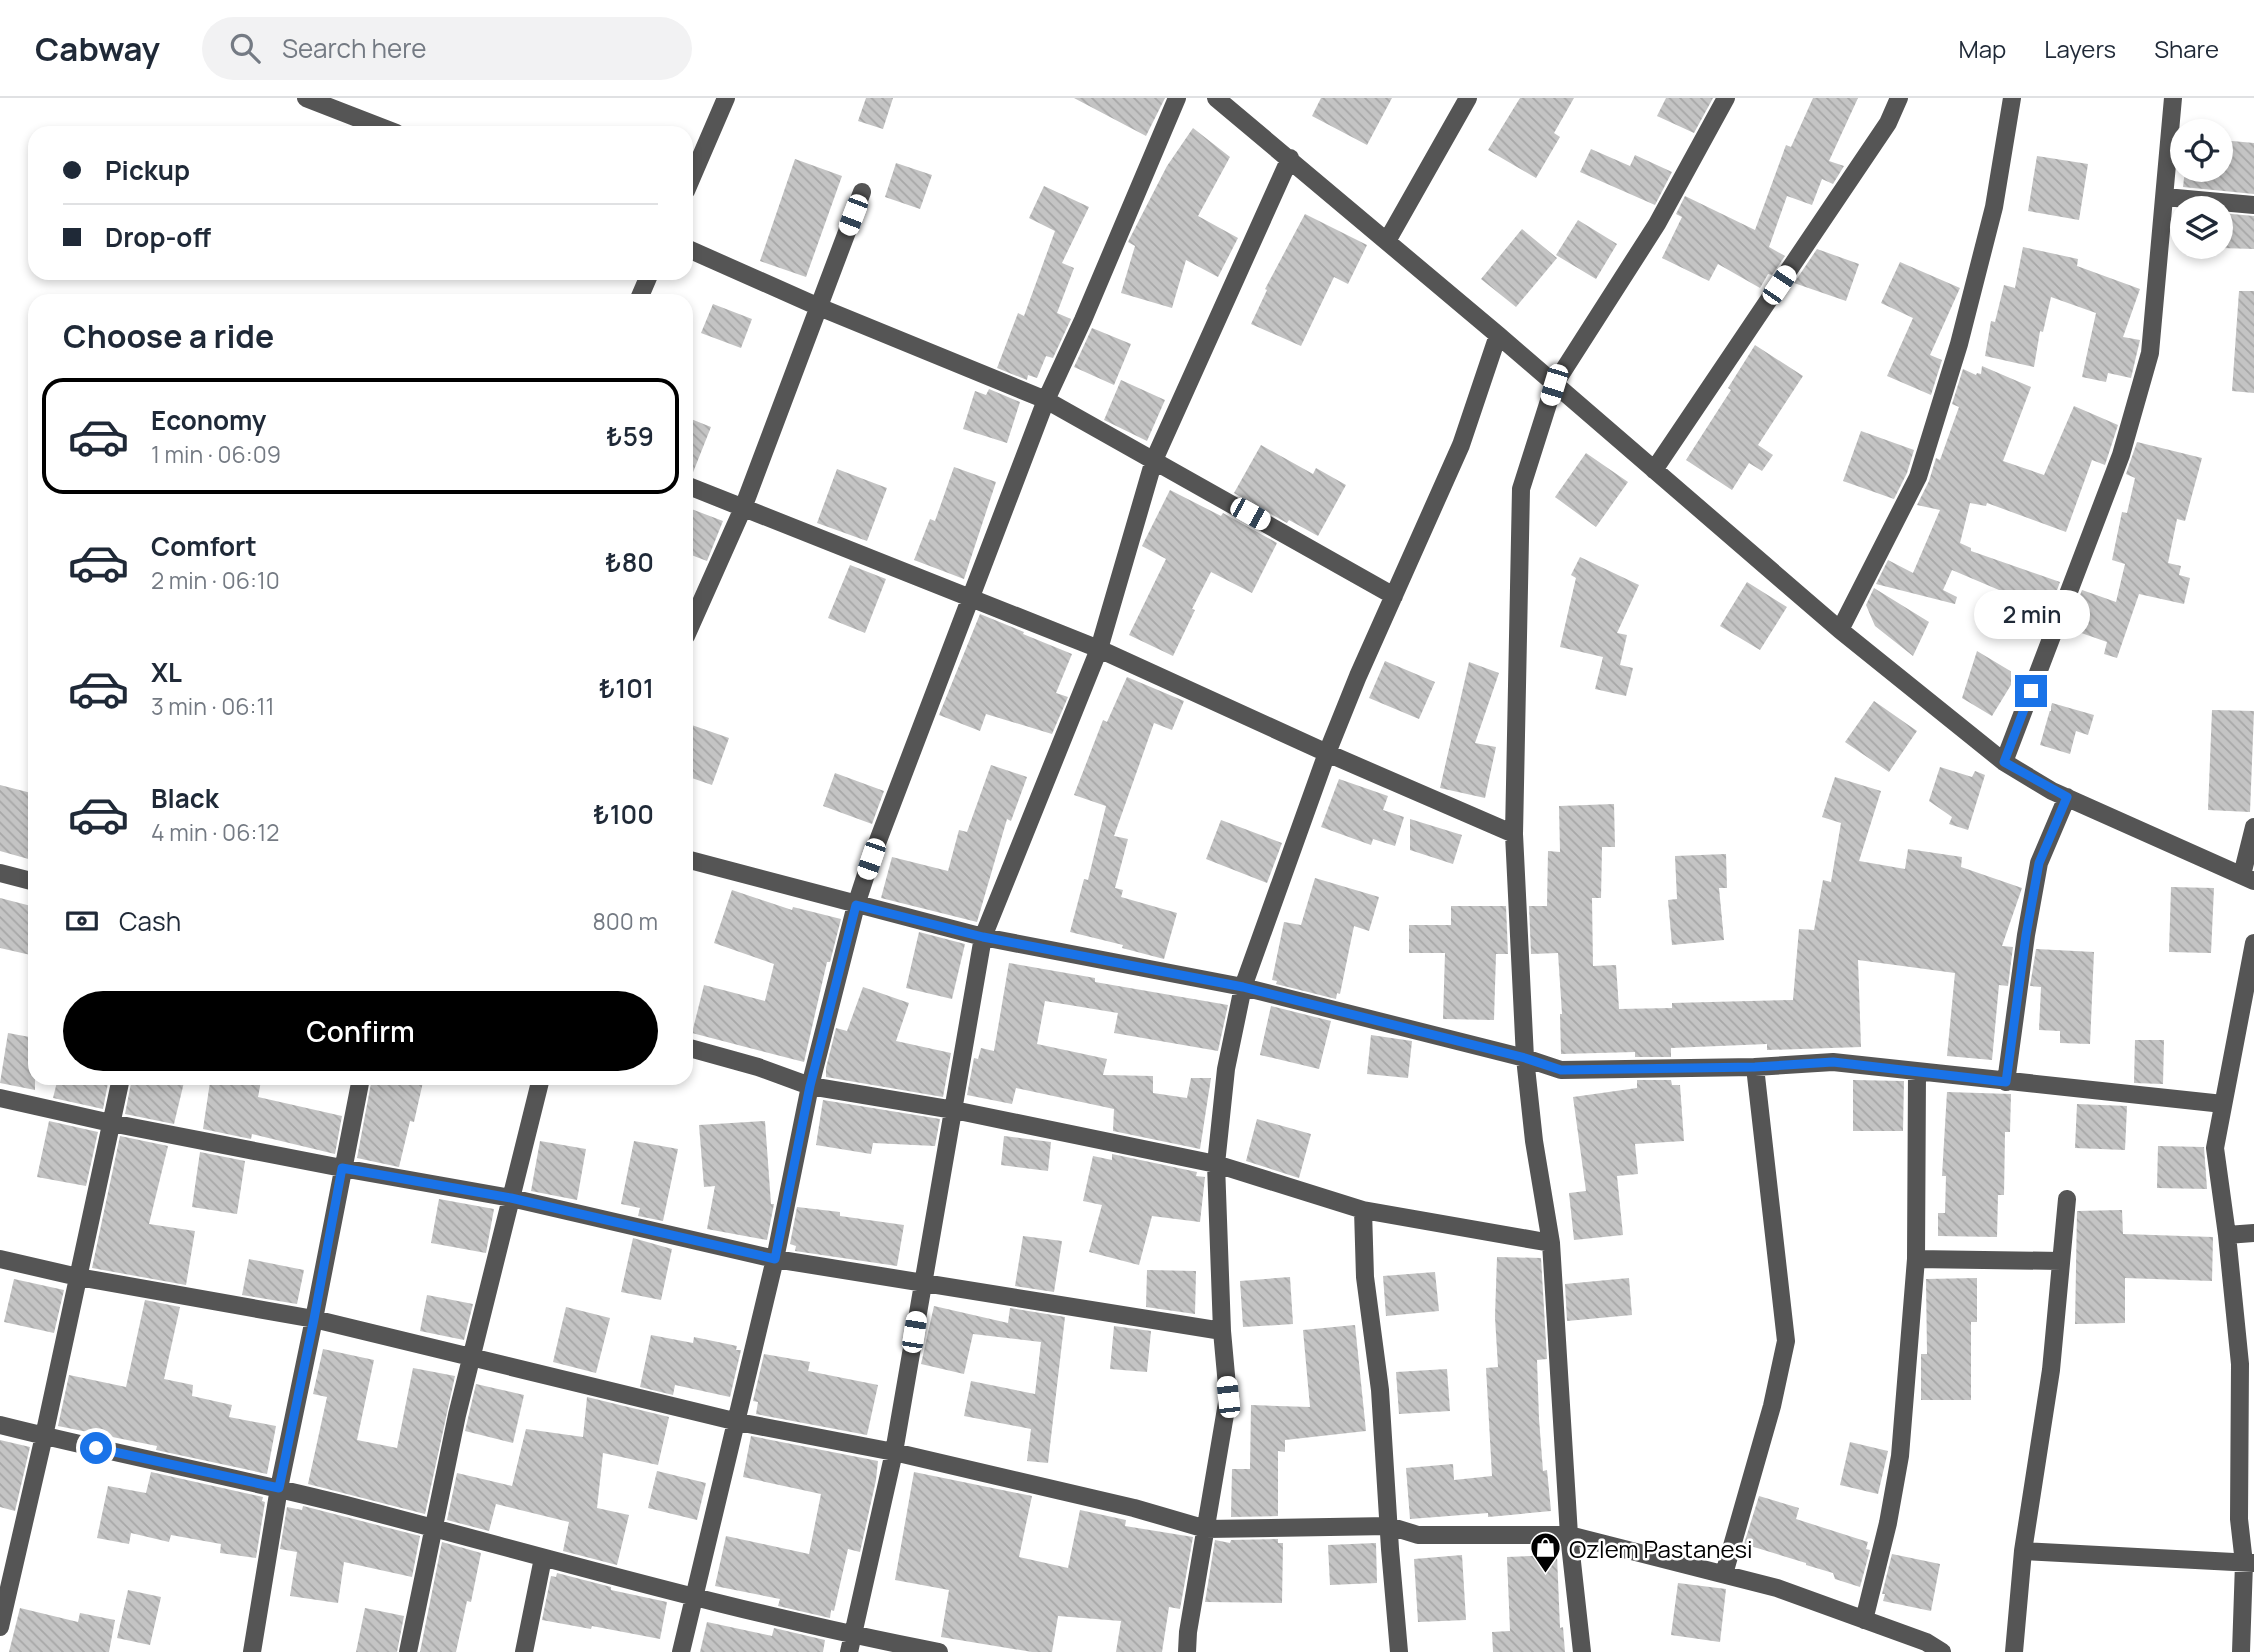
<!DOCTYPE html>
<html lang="en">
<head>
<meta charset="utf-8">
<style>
	:root { --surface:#fff; --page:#f2f2f3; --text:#1f2937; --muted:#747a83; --line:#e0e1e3; --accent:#000 }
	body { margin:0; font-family:Manrope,sans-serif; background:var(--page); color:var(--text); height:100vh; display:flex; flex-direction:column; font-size:26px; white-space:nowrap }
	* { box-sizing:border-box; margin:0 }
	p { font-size:23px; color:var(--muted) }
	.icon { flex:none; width:38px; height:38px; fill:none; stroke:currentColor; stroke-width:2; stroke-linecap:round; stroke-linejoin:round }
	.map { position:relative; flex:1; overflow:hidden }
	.drawer { position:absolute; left:28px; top:196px; width:665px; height:791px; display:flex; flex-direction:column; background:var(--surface); border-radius:21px; box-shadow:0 4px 10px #0003 }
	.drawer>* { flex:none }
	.top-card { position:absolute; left:28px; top:28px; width:665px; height:154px; border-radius:21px; box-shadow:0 4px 10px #0003; display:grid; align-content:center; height:154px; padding:0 35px; background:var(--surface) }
	.buttons { position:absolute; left:2170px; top:21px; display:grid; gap:14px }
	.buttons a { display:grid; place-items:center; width:63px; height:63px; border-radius:50%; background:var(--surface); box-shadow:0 4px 10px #0003; font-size:35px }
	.end { position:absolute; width:32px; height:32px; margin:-16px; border:9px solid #1a73e8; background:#fff; box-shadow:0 0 0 4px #fff }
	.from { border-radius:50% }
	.bubble { position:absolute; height:49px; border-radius:24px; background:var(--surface); box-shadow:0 4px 10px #0003; font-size:23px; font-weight:600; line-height:49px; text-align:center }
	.car { position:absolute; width:21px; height:42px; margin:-21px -10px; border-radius:9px; box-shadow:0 0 5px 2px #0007; background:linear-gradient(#fff 24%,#345 0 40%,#fff 0 76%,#345 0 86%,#fff 0) }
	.top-card b { display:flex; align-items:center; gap:24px; height:66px; font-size:26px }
	.top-card b+b { border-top:2px solid var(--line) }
	.top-card i { width:18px; height:18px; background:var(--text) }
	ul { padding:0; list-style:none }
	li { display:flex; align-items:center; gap:21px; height:116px; margin:0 14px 10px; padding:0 21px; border:4px solid transparent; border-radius:21px }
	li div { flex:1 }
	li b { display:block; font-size:26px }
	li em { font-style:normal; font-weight:600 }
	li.on { border-color:var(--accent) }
	li>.icon { width:63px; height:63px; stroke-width:1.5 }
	h2 { padding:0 35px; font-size:32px; line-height:84px }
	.pay { display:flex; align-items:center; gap:18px; height:77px; padding:0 35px; font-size:26px }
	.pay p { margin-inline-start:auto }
	.cta { display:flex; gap:14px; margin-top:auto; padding:14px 35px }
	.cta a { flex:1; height:80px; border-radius:42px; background:var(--accent); color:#fff; font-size:28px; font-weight:600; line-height:80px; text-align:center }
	header { display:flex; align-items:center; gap:42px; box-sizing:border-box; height:98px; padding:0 35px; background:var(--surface); border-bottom:2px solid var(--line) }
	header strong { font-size:33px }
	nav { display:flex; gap:38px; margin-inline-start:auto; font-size:24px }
	.search { width:490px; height:63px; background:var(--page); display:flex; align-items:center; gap:18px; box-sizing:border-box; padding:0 24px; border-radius:38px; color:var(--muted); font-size:26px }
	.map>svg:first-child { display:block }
	.building { fill:url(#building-back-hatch) }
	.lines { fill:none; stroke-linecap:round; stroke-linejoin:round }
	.minor { stroke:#555; stroke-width:18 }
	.route { stroke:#1a73e8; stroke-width:9 }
	.labels { text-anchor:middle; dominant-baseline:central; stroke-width:5; stroke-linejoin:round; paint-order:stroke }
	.poi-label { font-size:24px; fill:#000; stroke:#fff; text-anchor:start }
</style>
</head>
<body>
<header>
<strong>Cabway</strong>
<div class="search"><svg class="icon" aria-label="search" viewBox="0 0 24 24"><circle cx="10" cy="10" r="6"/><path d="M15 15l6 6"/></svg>Search here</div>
<nav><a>Map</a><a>Layers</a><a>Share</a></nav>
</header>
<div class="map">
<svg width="2254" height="1554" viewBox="0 0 2254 1554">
	<defs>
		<pattern id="building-back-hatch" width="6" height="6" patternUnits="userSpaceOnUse" patternTransform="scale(1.75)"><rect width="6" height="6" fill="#c4c4c4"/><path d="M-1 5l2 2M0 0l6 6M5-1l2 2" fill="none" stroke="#a7a7a7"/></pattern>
	</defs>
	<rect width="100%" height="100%" fill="#fff"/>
	<path class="building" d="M866,0H893L883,31L858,23Z
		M1074,0H1165L1146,38Z
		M1321,0H1392L1367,47L1312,18Z
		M1520,0H1574L1554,35L1560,39L1536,80L1488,52Z
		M1666,0H1713L1694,35L1657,18Z
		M1813,0H1858L1829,63L1844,68L1833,86L1822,81L1812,107L1787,98L1769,149L1785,158L1772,177L1768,176L1760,190L1718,166L1709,183L1662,160L1682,119L1676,116L1685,98L1755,132L1786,47L1791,49Z
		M1193,30L1230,59L1198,118L1238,140L1218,179L1186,162L1172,210L1121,195L1135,148L1128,144L1132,136L1167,68Z
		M2221,42L2254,45V96L2183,89L2185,72H2221Z
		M1591,51L1630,68L1635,57L1672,74L1655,107L1580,74Z
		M2037,58L2088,66L2079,122L2028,113Z
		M795,61L842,78L806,179L760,163Z
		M896,65L932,77L920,111L885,99Z
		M1044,88L1089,109L1062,165L1074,170L1057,215L1071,221L1053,260L1046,258L1037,280L1028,277L1027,282L997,270L1018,215L1024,218L1055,133L1029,120Z
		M2221,115L2254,118V151L2221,150Z
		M1305,116L1367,147L1348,186L1334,179L1301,248L1251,226L1267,192L1265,191Z
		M1578,122L1617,146L1596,181L1556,157Z
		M1522,131L1557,160L1516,209L1481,181Z
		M2023,149L2078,161L2077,168L2140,191L2123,239L2140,242L2131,280L2108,275L2106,284L2082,279L2096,215L2051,199L2043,234L2040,233L2034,269L1985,258L1991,223L1995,224L2004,187L2015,190Z
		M1817,151L1859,166L1846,203L1794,185Z
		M1900,164L1960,190L1930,257L1942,262L1931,297L1887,278L1913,220L1881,205Z
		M2239,193H2254V295L2232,293Z
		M713,206L752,221L741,250L701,235Z
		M1092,230L1131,246L1114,287L1074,269Z
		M1755,247L1803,278L1758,347L1773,357L1762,373L1749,365L1732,392L1686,362L1731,292L1728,290Z
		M1982,268L2031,289L2003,363L2044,377L2074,308L2118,327L2105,367L2092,362L2066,434L1987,405L1986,408L1970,405L1960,445L1971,450V453L2060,484L2044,528L1993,515L1999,492L1952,472L1943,492L1957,499L1955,506L1876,486L1888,462L1913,475L1940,412L1917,407L1929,383L1936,360L1940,362L1959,309L1952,306L1963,271L1976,277L1977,275L1981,276Z
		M1121,282L1165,302L1147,343L1104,322Z
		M989,291L1020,304L1007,345L963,331L975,293L986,297Z
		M686,319L711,329L692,377L686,376Z
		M1861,333L1914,352L1907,375L1894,401L1843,383Z
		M2137,344L2202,360L2185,423L2177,421L2168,465L2181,468L2179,477L2190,480L2184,506L2139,496L2117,560L2104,556L2107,544L2067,530L2082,492L2116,504L2125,466L2112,462L2122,414L2127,415L2135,380L2126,376Z
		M1261,347L1313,376L1316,370L1346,387L1318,438L1289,422L1287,425L1234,395Z
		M1586,355L1628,384L1596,429L1555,399Z
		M954,369L996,384L964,481L914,462L930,421L935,423Z
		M837,371L887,390L867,443L817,425Z
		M1170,392L1221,418L1223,415L1277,445L1252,495L1211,474L1192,511L1195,512L1173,558L1129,537L1166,461L1142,448Z
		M686,409L723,423L707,463L686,455Z
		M1580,459L1639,487L1617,535L1627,537L1620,567L1633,570L1626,598L1595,591L1603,559L1560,549L1576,480L1571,477Z
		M850,467L886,481L865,535L828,520Z
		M1747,484L1787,509L1760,552L1720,528Z
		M1874,490L1929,524L1913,558L1875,528L1866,507Z
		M980,516L1024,534L1023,536L1072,556L1056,595L1068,599L1052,636L986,616L980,633L939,617Z
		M1977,553L2017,577L1992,618L1962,600Z
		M1385,563L1435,584L1419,621L1369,600Z
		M1469,564L1499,575L1475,645L1496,649L1485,700L1440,690Z
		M1127,579L1184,603L1172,632L1154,625L1114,738L1128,741L1115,790L1123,792L1121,799L1177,815L1164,861L1122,850L1123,847L1070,834L1084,781L1088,782L1106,708L1074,697L1103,622L1107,624Z
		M1874,603L1917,633L1889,674L1845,644Z
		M2052,605L2094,617L2088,637L2076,633L2070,656L2040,647Z
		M2212,612L2254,613L2250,714L2208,712Z
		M686,625L729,640L712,687L686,678Z
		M991,667L1027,679L1011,723L1007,721L977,824L881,800L892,759L948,773L959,732L967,734Z
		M1940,669L1972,679L1975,673L1985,677L1968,732L1949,726L1952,719L1929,703Z
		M835,675L884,693L872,726L823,708Z
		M1835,679L1881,693L1859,763L1905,771L1908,751L1962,759L1961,769L2022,790L2002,848L2013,849L2008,888L1999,887L1992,962L1947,958L1955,875L1858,862L1861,949L1767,952V946L1671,950V959H1635V954L1561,956L1560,916H1562L1558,855L1531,856L1529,808H1547L1548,753L1560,754L1559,708L1614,706L1615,749H1602L1601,800H1592L1593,868L1616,867L1619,911L1672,910V905L1793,902L1799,831L1814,832L1823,782L1831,784L1841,725L1822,719Z
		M1339,681L1388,698L1383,712L1404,719L1395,748L1373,741L1371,747L1321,729Z
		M0,687L35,696V751L32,762L0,753Z
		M1410,721L1462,737L1453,766L1410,752Z
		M1221,722L1282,745L1267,785L1206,761Z
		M1726,756L1727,790H1719L1724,842L1672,847L1668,802L1677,801L1675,758Z
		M1315,780L1379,799L1369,833L1354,828L1340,896L1337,895L1336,901L1276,886L1277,883L1272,882L1284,824L1301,827Z
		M2171,789L2214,790L2211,855L2169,854Z
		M732,792L792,812L793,809L841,821L830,864H827L804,964L692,935L704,887L765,903L774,866L714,845Z
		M0,800L35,809V858L0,850Z
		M1451,808H1506L1508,856H1496L1494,922L1443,921L1445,855H1409V827H1451Z
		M919,834L965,846L952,901L906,890Z
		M2036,851L2094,854L2090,946L2060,945V933L2039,932L2041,889L2030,888Z
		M1009,865L1095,880V884L1228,907L1218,953L1114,935L1118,915L1045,903L1037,946L1107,961L1103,977L1153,978V995L1187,1000L1191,980H1211L1200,1051L1113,1033L1114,1011L1016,990L1012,1006L967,997L974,960L978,961L981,950L994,953Z
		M863,889L909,905L896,943L951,955L943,999L826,979V970L836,930L847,933Z
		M1271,908L1331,923L1319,971L1260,957Z
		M8,935L35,940V992L0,985Z
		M1371,937L1412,943L1408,980L1367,976Z
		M2135,942H2164L2163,986L2134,985Z
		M58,980H109L103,1011L53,1000Z
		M132,980H185L174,1026L125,1016Z
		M214,980H248L261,983L258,999L342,1018L335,1056L252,1036L251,1041L203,1031L210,984L213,985Z
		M372,980H405L423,984L414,1024L410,1023L399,1069L357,1060Z
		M1637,982H1671L1672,987H1680L1684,1043L1635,1046L1638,1076L1617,1078L1623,1137L1574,1142L1569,1095L1586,1093L1573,999L1637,990Z
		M1853,982L1904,983L1903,1033H1853Z
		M1947,994L2011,996L2010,1034H2005L2004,1097H1998L1997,1139L1938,1138V1115H1945L1946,1078H1942Z
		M823,1002L940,1021L935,1048L873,1045L871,1056L816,1047Z
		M2077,1006L2127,1008L2125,1052L2075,1050Z
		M1257,1021L1311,1036L1299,1080L1246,1063Z
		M49,1023L98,1034L86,1088L37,1079Z
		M765,1023L771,1106H774L767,1142L707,1131L715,1088L704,1089L699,1027Z
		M120,1038L168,1048L149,1126L195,1133L186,1187L92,1170Z
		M1004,1038L1051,1044L1048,1073L1001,1067Z
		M540,1043L586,1051L577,1102L531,1093Z
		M634,1043L678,1051L663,1123L638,1118L640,1110L621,1106Z
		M2158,1048L2204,1049L2207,1091L2157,1090Z
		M200,1054L245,1063L237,1116L192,1109Z
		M1112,1056L1197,1074L1196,1078L1205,1079L1200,1124L1152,1118L1139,1167L1089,1154L1102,1107L1083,1103L1093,1058L1112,1062Z
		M439,1101L494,1111L486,1155L431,1145Z
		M797,1109L840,1114V1118L904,1127L897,1168L795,1153L796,1148L790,1146Z
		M2122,1112L2123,1136L2213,1139L2212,1183L2125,1180V1225L2075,1226L2077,1113Z
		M1023,1138L1062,1143L1054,1194L1015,1188Z
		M633,1140L672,1151L661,1202L621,1194Z
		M1497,1159L1541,1160L1547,1261L1537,1262L1539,1321L1543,1373L1547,1372L1551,1413L1488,1419V1415L1410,1421L1406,1370L1453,1366L1454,1382L1492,1378L1486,1270L1498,1269L1495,1219Z
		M249,1161L304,1172L297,1206L242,1197Z
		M1147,1172L1196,1173L1195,1216L1146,1209Z
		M1435,1174L1439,1213L1386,1218L1383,1178Z
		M1290,1179L1293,1226L1243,1229L1240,1183Z
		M1629,1180L1632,1217L1567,1223L1565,1186Z
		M1977,1180V1224H1971V1302H1921V1256H1927L1926,1181Z
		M14,1181L64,1192L54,1235L4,1224Z
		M427,1197L473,1206L464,1242L420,1233Z
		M145,1202L180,1209L164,1281L193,1287L192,1298L232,1307L229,1319L276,1328L267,1376L156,1352L157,1348L58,1328L69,1277L126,1289Z
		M934,1208L1008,1225L1010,1210L1065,1219L1048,1365L1027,1363L1031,1331L964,1318L971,1283L1035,1296L1041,1244L973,1236L964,1276L921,1266Z
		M566,1209L610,1220L596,1275L553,1264Z
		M1355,1227L1366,1333L1285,1342V1354L1278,1353V1418L1231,1419L1232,1371H1250L1251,1307L1310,1309L1303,1232Z
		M1114,1228L1151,1233L1147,1274L1110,1271Z
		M651,1237L693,1245L694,1239L737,1248L736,1252H741L730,1299L675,1287L673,1297L640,1289Z
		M323,1251L374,1262L357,1342L397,1350L413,1270L455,1278L425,1416L308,1386L327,1299L313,1296Z
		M764,1256L810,1264L808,1273L878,1287L867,1337L756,1316L758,1304L753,1303Z
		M1447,1271L1450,1313L1399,1316L1396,1274Z
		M476,1286L524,1297L513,1345L465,1333Z
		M587,1299L669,1319L658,1367L603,1355L597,1410L629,1417L617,1467L563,1453L569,1424L496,1406L489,1433L447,1422L457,1375L512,1388L526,1331L583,1339Z
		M751,1338L878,1363L876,1382L860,1454L848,1451L834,1513L831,1512L830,1520L778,1508L780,1501L715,1488L726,1438L809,1456L821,1396L743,1379Z
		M0,1342L30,1349L15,1413L0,1409Z
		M1850,1344L1888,1353L1878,1396L1840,1387Z
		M657,1373L706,1385L697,1422L648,1410Z
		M151,1374L263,1399L262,1403L265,1404L256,1460L220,1455L221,1446L171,1437L169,1444L131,1435L129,1446L97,1440L108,1388L146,1395Z
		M914,1374L1032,1398L1019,1459L1068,1470L1080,1412L1126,1422L1125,1428L1193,1439L1180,1511L1169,1509L1162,1554H1116L1121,1523L1058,1518L1052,1554H1032L941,1539L949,1492L895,1482Z
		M1759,1398L1799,1410L1796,1421L1868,1444L1866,1451L1870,1452L1860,1489L1835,1481L1833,1475L1806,1467V1465L1744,1446Z
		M303,1408L420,1438L412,1479L344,1464L338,1505L290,1498L297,1454L280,1451L287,1409L302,1412Z
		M1278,1441V1445H1283L1282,1505L1205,1504L1215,1442L1230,1445L1231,1442Z
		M442,1444L481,1455L471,1504L467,1503L456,1554H420Z
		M1376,1445L1377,1485L1330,1487L1328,1447Z
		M1892,1456L1940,1466L1931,1513L1883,1503L1885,1496H1882Z
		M1462,1457L1466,1522L1418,1524L1414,1461Z
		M1557,1457L1560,1530L1563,1529L1565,1554H1493L1492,1534L1510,1533L1507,1459Z
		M557,1475L611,1489V1492L667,1504L660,1541L592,1528L591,1531L542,1522L551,1478L556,1479Z
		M1678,1485L1726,1491L1720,1544L1671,1537Z
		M128,1492L161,1499L150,1547L117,1540Z
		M20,1510L78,1524L80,1515L115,1522L109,1554H9Z
		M365,1510L404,1518L397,1554H356Z
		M707,1524L772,1538L774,1530L825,1542L823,1554H700Z"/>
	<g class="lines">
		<path class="minor" d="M306,0L396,35
			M1216,0L1498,237L1840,532L2004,664L2052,693L2254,783
			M686,93L726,0
			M2165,99L2254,107
			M1387,143L1468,0
			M686,150L819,209L1046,302L1394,498
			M638,203L650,175
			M1654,372L1888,25L1899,0
			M686,387L1099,551L1327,655L1514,736
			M1840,532L1918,379L1959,246L1994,109L2012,0
			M686,538L743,410L862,94
			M2004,664L2121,357L2150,255L2173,0
			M686,761L983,839L1243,889L1525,960L1561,972L1755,969L1833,964L2223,1006
			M0,775L35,784
			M2242,777L2254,729
			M686,949L758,969L810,988L954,1012L1216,1066L1363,1112L1551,1145
			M2006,984L2026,837L2039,765L2067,699
			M0,1000L111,1025L342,1070L511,1100L775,1161L1222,1233
			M1363,1112L1365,1179L1380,1292L1390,1451L1399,1554
			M2227,1137L2254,1135
			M0,1161L78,1179L314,1221L738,1324L894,1354L1134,1410L1206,1431L1389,1428L1418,1437H1569L1777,1490L1926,1544L1942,1554
			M1916,1161L2061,1163
			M0,1327C115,1356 231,1378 346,1407C543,1458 739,1516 939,1554
			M2023,1453L2253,1465
			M1724,1476L1772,1308L1786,1243L1755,969
			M1864,1522L1888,1425L1900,1358L1916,1161L1917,973
			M0,1529L44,1338L121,980
			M252,1554L279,1390L314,1221L361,980
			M408,1554L457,1317L541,980
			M524,1554L543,1460
			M681,1554L775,1161L810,988L856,807L871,761L1046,302L1083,222L1177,0
			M849,1554L894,1354L983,839L1099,551L1154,362L1290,60
			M1187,1554L1188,1534L1228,1299L1222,1233L1216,1066L1226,971L1243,889L1327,655L1358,578L1461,347L1498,237
			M1582,1554L1569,1437L1551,1145L1534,1043L1525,960L1514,736L1521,391L1554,287L1657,126L1726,0
			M2014,1554L2023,1453L2051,1272L2067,1101
			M2241,1554L2244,1465L2239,1421L2240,1266L2227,1137L2215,1050L2254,845"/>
	</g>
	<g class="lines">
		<path class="route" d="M96,1350L279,1390L314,1221L342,1070L511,1100L775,1161L810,988L856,807L983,839L1243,889L1525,960L1561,972L1755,969L1833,964L2006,984L2026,837L2039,765L2067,699L2004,664L2031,593"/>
	</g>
	<defs>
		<symbol id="shop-pin" viewBox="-11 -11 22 30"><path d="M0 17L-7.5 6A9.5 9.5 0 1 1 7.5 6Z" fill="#000" stroke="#fff"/><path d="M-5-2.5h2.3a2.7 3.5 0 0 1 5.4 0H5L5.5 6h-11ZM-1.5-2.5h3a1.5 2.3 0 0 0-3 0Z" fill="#fff"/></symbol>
	</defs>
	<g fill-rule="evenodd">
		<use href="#shop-pin" x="1528" y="1432" width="35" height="47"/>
	</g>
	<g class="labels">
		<g class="poi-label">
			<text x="1569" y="1450">Ozlem Pastanesi</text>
		</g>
	</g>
</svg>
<div class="buttons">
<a><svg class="icon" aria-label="locate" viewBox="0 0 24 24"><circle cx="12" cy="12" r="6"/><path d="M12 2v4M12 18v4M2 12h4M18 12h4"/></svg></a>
<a><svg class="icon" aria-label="layers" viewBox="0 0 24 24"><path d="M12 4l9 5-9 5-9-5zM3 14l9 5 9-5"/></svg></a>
</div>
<i class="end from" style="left:96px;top:1350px"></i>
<i class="end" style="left:2031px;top:593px"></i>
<div class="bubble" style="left:1974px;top:492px;width:116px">2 min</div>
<i class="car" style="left:853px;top:117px;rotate:201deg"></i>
<i class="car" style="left:1779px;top:187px;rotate:34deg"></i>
<i class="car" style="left:1554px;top:287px;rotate:197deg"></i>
<i class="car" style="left:1250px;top:416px;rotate:119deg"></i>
<i class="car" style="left:871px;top:761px;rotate:199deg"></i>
<i class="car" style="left:914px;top:1234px;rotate:9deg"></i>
<i class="car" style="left:1228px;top:1299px;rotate:354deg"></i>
<div class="top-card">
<b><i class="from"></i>Pickup</b>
<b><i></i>Drop-off</b>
</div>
<section class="drawer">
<h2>Choose a ride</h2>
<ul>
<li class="on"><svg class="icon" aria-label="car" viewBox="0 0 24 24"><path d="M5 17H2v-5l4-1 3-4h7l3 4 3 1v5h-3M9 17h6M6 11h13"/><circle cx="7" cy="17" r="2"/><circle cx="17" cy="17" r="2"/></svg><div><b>Economy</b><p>1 min · 06:09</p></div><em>₺59</em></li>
<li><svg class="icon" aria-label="car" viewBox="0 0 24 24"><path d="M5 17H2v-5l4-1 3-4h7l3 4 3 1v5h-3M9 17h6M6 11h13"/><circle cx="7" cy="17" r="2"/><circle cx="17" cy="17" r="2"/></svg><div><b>Comfort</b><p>2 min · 06:10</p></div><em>₺80</em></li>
<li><svg class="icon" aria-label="car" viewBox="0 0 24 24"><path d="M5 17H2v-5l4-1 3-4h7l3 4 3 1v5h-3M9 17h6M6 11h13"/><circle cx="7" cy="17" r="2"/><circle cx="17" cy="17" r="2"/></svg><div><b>XL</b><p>3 min · 06:11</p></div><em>₺101</em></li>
<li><svg class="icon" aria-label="car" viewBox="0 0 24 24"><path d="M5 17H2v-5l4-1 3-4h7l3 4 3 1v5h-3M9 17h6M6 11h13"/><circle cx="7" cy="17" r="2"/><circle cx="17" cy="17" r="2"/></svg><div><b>Black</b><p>4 min · 06:12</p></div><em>₺100</em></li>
</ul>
<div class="pay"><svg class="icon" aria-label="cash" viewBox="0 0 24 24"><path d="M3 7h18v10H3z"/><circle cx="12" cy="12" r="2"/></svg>Cash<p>800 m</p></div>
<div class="cta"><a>Confirm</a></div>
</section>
</div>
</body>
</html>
